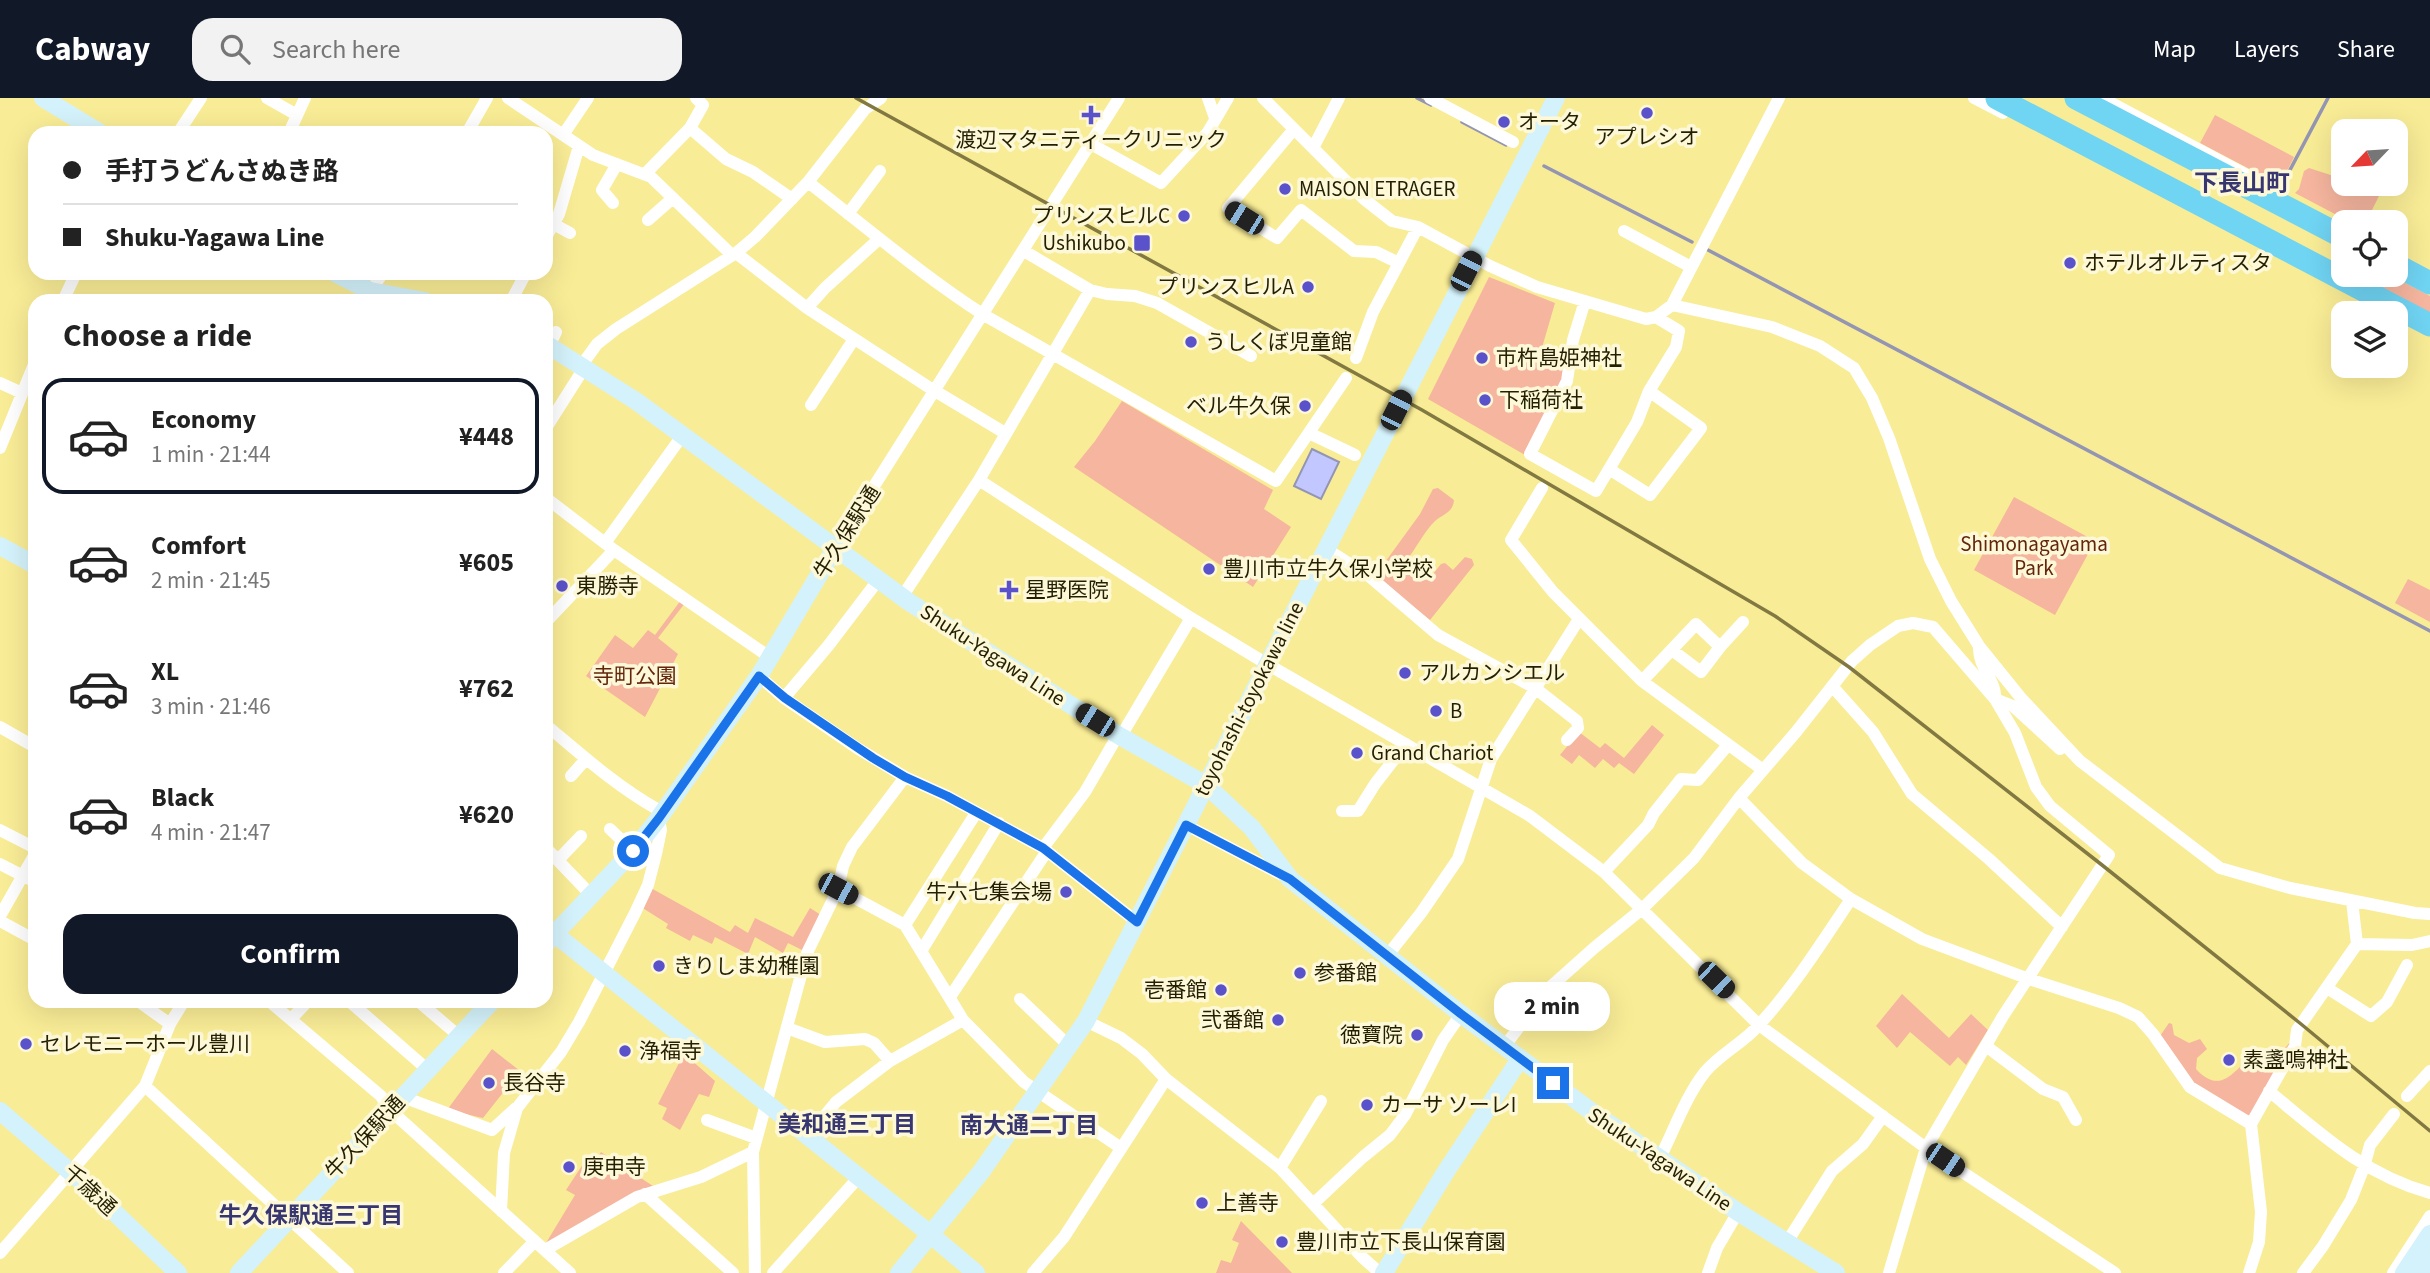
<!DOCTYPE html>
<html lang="en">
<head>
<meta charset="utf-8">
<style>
	:root { --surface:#fff; --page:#f2f2f2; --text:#222; --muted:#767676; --line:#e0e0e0; --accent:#111827 }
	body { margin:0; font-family:"Source Sans 3","Noto Sans JP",sans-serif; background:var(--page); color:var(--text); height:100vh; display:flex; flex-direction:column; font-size:26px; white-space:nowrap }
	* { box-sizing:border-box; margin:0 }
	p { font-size:23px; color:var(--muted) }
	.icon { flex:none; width:38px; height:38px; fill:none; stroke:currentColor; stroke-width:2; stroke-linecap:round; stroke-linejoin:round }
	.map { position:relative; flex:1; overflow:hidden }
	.sheet { position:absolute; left:28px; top:196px; width:525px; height:714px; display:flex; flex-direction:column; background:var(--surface); border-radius:21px; box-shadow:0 7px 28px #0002 }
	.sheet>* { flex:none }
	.guide { position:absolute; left:28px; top:28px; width:525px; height:154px; border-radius:21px; box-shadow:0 7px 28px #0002; display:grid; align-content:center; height:154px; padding:0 35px; background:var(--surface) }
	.needle { width:46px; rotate:245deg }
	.tools { position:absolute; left:2331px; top:21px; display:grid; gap:14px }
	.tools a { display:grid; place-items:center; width:77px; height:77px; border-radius:14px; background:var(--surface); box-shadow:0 7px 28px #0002; font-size:35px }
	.end { position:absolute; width:32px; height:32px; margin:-16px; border:9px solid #1a73e8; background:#fff; box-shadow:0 0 0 4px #fff }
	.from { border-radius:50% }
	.bubble { position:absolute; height:49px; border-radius:21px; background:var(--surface); box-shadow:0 7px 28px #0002; font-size:23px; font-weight:700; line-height:49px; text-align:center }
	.car { position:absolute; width:21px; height:42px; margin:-21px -10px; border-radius:9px; box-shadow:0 0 5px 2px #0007; background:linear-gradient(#222 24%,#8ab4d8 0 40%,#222 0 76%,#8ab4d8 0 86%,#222 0) }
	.guide b { display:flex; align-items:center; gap:24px; height:66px; font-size:26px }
	.guide b+b { border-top:2px solid var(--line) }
	.guide i { width:18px; height:18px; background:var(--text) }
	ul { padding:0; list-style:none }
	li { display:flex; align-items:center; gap:21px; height:116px; margin:0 14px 10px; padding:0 21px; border:4px solid transparent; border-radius:21px }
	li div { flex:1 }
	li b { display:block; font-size:26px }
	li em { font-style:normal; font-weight:700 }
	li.current { border-color:var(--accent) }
	li>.icon { width:63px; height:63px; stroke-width:1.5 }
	h2 { padding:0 35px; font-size:32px; line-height:84px }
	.cta { display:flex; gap:14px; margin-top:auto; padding:14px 35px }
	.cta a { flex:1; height:80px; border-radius:21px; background:var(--accent); color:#fff; font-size:28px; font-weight:700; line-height:80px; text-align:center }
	header { display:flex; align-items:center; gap:42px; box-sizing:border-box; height:98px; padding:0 35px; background:var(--accent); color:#fff }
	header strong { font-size:33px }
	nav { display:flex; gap:38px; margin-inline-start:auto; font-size:24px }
	.search { width:490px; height:63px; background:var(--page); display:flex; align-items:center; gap:18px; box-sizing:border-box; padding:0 24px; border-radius:21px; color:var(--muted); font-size:26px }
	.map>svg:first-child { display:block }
	.green { fill:#f5b59e }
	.water { fill:#c2c7ff; stroke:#9395b2; stroke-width:2 }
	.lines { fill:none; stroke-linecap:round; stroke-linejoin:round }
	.stream { stroke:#9395b2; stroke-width:3.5 }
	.street { stroke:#fff; stroke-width:12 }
	.secondary { stroke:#d4f2fb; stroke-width:18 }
	.highway { stroke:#70d4f3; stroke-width:23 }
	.rail { stroke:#827942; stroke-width:3.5 }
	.route { stroke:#1a73e8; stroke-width:9 }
	.poi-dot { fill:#5a52ca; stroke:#fdf9d8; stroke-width:2.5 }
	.labels { text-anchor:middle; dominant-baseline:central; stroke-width:7; stroke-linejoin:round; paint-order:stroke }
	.poi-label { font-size:21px; fill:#241f00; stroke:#fdf9d8; text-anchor:start }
	.street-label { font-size:21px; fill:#241f00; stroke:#fdf9d8 }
	.park-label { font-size:21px; fill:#63250b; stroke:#fdf9d8 }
	.neighbourhood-label { font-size:23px; font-weight:bold; fill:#373671; stroke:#fdf9d8 }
	.quarter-label { font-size:24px; font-weight:bold; fill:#373671; stroke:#fdf9d8 }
</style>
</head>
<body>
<header>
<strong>Cabway</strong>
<div class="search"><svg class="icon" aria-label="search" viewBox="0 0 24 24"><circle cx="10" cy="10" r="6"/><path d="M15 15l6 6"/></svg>Search here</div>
<nav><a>Map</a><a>Layers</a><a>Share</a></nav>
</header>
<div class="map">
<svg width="2430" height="1175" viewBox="0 0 2430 1175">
	<rect width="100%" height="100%" fill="#f9ec96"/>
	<path class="green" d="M2215,17L2294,59L2280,87L2200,45Z
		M2309,70L2343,81V86H2372L2383,90L2366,124H2350L2295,95L2299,91L2304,73Z
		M2372,177H2390L2430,198V217L2368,183Z
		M1489,179L1555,205L1541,253L1568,263L1564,282L1525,357L1428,301Z
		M1122,303L1273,392L1264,411L1291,429L1253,489L1074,369L1095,343Z
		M1438,390L1454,402C1453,415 1443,416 1435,423C1424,434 1416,450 1407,462V467L1425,482L1429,481L1441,466L1445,465L1453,472L1465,459L1472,461L1474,467L1430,522L1375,478L1420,416L1433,391Z
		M2014,399L2095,443L2055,517L1974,472Z
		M2408,481L2430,492V524L2395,505Z
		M681,502L685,505L658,540L678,556L645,619L586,578L615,537L633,550L648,532L655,537Z
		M1652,627L1664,637L1634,676L1619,665L1614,670L1603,661L1595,670L1579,657L1572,666L1560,657L1579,634L1600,650L1605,645L1624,660Z
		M649,789L730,834L735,827L748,835L755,820L793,839L810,810L821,817L804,853L788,845L783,855L755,839L748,856L715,839L712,846L693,837L690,843L666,830L668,826L641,809Z
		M1902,896L1949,940L1971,916L1988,932L1966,967L1958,959L1950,968L1910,934L1897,950L1876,928Z
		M2169,925L2172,926L2174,937L2189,945L2200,941L2207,951L2197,960L2196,971C2221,998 2234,973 2255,954L2265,966L2284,951L2295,939L2249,1020L2192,985L2160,938Z
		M672,945L715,983L709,999L699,996L680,1032L662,1021L667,1010L658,1006L679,965L668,955Z
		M492,951L520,973L483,1020L447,1012Z
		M601,1054L653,1088L546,1145L575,1097L566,1092L589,1057L596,1062Z
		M1241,1123L1292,1175H1216L1221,1162L1231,1165L1239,1145L1232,1142Z"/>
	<path class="water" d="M1312,351L1339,364L1321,401L1294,388Z"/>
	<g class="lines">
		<path class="stream" d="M1417,0L1431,7
			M1462,24L1506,47
			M1544,68L1692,144
			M2281,89L2328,0
			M1708,152L2430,533"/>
		<path class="street" d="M267,0L297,17
			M508,0L593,57L651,79L732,157
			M1208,0L1215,20
			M1263,0L1364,101L1392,123L1418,129L1490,168L1537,189L1646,221L1656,219L1672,207L1772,229L1820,248L1854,270L1872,300L1889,340L1930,461L1951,503L1979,548L2021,600L2080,663L2220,770L2290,790L2415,815L2430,816
			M1430,0L1513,44
			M1974,0L2003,15
			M2102,0L2247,77
			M690,30L726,61L753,74L792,101
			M1294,31L1228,110L1277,140L1301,112L1354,153L1376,154L1399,165
			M178,35L201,0
			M289,35L305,0
			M467,35L487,0
			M563,37L588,0
			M1091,46L1161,85L1208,34L1228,0
			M1313,50L1339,0
			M645,76L690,30L703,7L696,0
			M808,84C866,129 922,177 984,217L1276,383L1346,280
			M613,105L602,92L617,66
			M848,116L880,73
			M546,122L570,135
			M648,122L673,100
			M1624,133L1691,169
			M546,139L559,116L579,48
			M1024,153L1090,192L1107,196L1135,198L1157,205L1251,258
			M736,155L807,210L930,290L1005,335
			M63,203L76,175
			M363,203L383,175
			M511,203L526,175
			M1585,203L1573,242L1567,283L1530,356L1596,393L1637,324L1649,293L1676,249L1679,233L1656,219
			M1672,207L1779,0
			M807,210L825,190L879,141
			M549,248L556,234
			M1356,260L1373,214L1418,129
			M0,285L22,295
			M811,307L854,241
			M546,330L579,278L584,264L597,246L616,231L736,155L755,139L808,84L865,11L881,0
			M1309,335L1355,357
			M0,350L35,264
			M1609,371L1650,397L1701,330L1649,293
			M979,382L1191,520L1267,566L1530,718L1604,774L1759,927L1926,1050L2115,1175
			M1542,390L1511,442L1553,494L1642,583L1763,672
			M546,400L614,452L771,560
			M605,445L682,338
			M835,450L1119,0
			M1325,450L1370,479L1438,537L1535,590L1577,623L1578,630L1567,642
			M902,499L979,382L1090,192
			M546,524L614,452
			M1672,552L1701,574L1720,549
			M759,578L784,600L857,650L905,679L947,698L1043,750L1137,824
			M1642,583L1696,526L1720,549L1743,524
			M1832,588L1873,634L1912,696L1989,761L2062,829
			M784,600L828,548L879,481
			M1995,601L2013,608L2060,651
			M0,629L35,649
			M1121,638L1191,520
			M571,678L586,661
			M1739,700L1802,765L1851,801L1922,841L2029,881L2119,910L2138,919L2153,936L2190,989L2251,1026
			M1342,713H1358L1375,686L1406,646
			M1186,727L1286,779
			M610,731L633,753
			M0,732L35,750
			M546,750L592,798
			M1043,750L1085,694L1118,637
			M558,762L581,738
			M0,766L35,784
			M1604,774L1648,727L1654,715L1681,681L1698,682L1728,647
			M838,791L905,827L963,922L1024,984L1121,1050
			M2352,803L2357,846
			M0,818L35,756
			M0,823L35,842
			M905,827L976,715
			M922,852L999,725
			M1387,858L1421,815L1458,761L1491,661L1579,521
			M787,871L801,877
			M2327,890L2371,918L2387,904L2407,867
			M950,899L1047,753
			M1020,901L1069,948
			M138,903L170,926
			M269,903L381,998L389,1011L570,1175
			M349,903L428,972
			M418,903L459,938
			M292,920L308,903
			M1086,923L1121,940L1142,956L1166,981L1280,1070L1362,1159L1380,1175
			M787,930L825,944L865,941L874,945L890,963
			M1986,948L2043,991L2063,999L2076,1022
			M1504,949L1547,892L1594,850L1642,811L1694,760L1739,700L1796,634L1852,563L1870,547L1898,528L1913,525L1933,529L1995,601C1997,583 1978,570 1979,549
			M145,988L348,1175
			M2269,993C2321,1036 2363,1076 2430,1095
			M2407,998L2430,973
			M403,999L492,1032L516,1010
			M707,1022L756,1040
			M807,1039L836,1004L890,963L963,922
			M1660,1060C1674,1032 1686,998 1705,974C1719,957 1743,945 1758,928C1794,889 1822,844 1851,801
			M1280,1070L1321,1003
			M645,1096L733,1175
			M1313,1106L1363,1059L1390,1037L1405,1017L1443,942L1461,916
			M501,1113L504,1055L517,1010L561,954L579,924L635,815L648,787L656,756L661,732L657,711C616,688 582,657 546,627
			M1787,1144L1832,1073L1863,1046L1883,1018
			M545,1152L637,1099L701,1079L753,1054
			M0,1155L145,988L170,926L184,903
			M504,1175L534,1144
			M755,1175L753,1054L807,855L838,791L843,768L852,749L905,679
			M773,1175L858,1080
			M1033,1175L1064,1139L1166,981
			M1708,1175L1717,1150L1738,1114
			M1889,1175L1926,1050L2003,918L2109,757L2050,708L2036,689L2015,635L1995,601
			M2249,1175L2259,1144L2261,1114L2251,1026L2295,948L2297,932L2357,846L2412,847L2430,843
			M2303,1175L2323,1148L2351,1102L2364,1069L2370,1047L2394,1016
			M2393,1175L2430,1118"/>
		<path class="secondary" d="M43,0L100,35
			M335,175L370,193L425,203
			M546,246L636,303L909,504L1118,637L1206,687L1252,730L1290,781L1461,916L1592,1014L1738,1114L1836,1175
			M0,448L35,467
			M546,829L919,1127L976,1175
			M546,845L633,753L659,720L759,578L835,450
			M0,1013L88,1089L178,1175
			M239,1175L492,903
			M899,1175L981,1074L1086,923L1556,0
			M1384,1175L1445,1075L1520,961
			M2404,1175L2430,1136
			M2422,1175L2430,1162"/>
		<path class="highway" d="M1997,0L2430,227
			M2076,0L2343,139
			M2396,167L2430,185"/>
		<path class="rail" d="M856,0L1422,312L1775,518L1849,569L2102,767L2301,926L2430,1033"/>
	</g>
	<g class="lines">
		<path class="route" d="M633,753L659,720L759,578L785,600L873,660L905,679L947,698L1043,750L1137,824L1186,727L1290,781L1461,916L1553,985"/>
	</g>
	<g class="poi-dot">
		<circle cx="1647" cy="15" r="7"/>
		<path d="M1087.5 6.5h7v7h7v7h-7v7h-7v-7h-7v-7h7z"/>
		<circle cx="1504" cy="24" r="7"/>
		<circle cx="1285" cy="91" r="7"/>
		<circle cx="1184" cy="118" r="7"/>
		<rect x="1133" y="136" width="18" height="18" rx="3.5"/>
		<circle cx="2070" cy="165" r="7"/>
		<circle cx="1308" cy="189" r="7"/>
		<circle cx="1191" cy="244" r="7"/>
		<circle cx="1482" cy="260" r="7"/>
		<circle cx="1485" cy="302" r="7"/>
		<circle cx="1305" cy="308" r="7"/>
		<circle cx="1209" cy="471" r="7"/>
		<circle cx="562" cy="488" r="7"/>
		<path d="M1005.5 481.5h7v7h7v7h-7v7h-7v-7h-7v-7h7z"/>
		<circle cx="1405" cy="575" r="7"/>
		<circle cx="1436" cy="613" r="7"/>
		<circle cx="1357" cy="655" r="7"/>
		<circle cx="1066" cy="794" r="7"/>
		<circle cx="659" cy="868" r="7"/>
		<circle cx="1300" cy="875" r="7"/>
		<circle cx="1221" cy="892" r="7"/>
		<circle cx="1278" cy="922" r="7"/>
		<circle cx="1417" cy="937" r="7"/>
		<circle cx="26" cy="946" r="7"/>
		<circle cx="625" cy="953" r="7"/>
		<circle cx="2229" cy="962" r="7"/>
		<circle cx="489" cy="985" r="7"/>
		<circle cx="1367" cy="1007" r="7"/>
		<circle cx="569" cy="1069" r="7"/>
		<circle cx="1202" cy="1105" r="7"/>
		<circle cx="1282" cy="1144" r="7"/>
	</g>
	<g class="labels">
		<g class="poi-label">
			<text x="1518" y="24">オータ</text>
			<text x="1647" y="39" text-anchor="middle">アプレシオ</text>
			<text x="1091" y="42" text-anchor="middle">渡辺マタニティークリニック</text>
			<text x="1299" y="91">MAISON ETRAGER</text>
			<text x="1170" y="118" text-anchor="end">プリンスヒルC</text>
			<text x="1126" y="145" text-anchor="end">Ushikubo</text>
			<text x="2084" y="165">ホテルオルティスタ</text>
			<text x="1294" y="189" text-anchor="end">プリンスヒルA</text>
			<text x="1205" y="244">うしくぼ児童館</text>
			<text x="1496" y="260">市杵島姫神社</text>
			<text x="1499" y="302">下稲荷社</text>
			<text x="1291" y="308" text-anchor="end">ベル牛久保</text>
			<text x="1223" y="471">豊川市立牛久保小学校</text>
			<text x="576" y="488">東勝寺</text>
			<text x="1025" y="492">星野医院</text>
			<text x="1419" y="575">アルカンシエル</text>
			<text x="1450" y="613">B</text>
			<text x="1371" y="655">Grand Chariot</text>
			<text x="1052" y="794" text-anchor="end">牛六七集会場</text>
			<text x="673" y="868">きりしま幼稚園</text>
			<text x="1314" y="875">参番館</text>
			<text x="1207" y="892" text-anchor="end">壱番館</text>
			<text x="1264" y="922" text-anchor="end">弐番館</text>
			<text x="1403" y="937" text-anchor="end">徳寶院</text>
			<text x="40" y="946">セレモニーホール豊川</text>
			<text x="639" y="953">浄福寺</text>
			<text x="2243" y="962">素盞鳴神社</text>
			<text x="503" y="985">長谷寺</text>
			<text x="1381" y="1007">カーサ ソーレI</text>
			<text x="583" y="1069">庚申寺</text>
			<text x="1216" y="1105">上善寺</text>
			<text x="1296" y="1144">豊川市立下長山保育園</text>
		</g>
		<g class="street-label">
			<text transform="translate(847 434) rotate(-58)">牛久保駅通</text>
			<text transform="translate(993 557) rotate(33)">Shuku-Yagawa Line</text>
			<text transform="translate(1249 601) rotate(-63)">toyohashi-toyokawa line</text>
			<text transform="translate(365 1039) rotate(-47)">牛久保駅通</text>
			<text transform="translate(1660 1061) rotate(34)">Shuku-Yagawa Line</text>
			<text transform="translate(90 1092) rotate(43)">千歳通</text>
		</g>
		<g class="park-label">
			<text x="2034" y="446">Shimonagayama<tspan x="2034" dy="24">Park</tspan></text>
			<text x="635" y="578">寺町公園</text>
		</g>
		<g class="neighbourhood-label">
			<text x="847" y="1026">美和通三丁目</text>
			<text x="1029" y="1027">南大通二丁目</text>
			<text x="311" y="1117">牛久保駅通三丁目</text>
		</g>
		<g class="quarter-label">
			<text x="2242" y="85">下長山町</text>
		</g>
	</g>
</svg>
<div class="tools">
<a><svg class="needle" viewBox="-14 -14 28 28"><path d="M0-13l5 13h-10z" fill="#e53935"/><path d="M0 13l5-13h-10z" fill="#767676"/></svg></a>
<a><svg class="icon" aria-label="locate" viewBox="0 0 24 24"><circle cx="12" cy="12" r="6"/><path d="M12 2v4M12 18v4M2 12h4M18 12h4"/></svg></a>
<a><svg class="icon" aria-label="layers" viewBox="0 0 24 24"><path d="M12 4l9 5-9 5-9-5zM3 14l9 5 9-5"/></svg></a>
</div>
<i class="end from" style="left:633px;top:753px"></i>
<i class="end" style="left:1553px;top:985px"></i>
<div class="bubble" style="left:1494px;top:884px;width:116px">2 min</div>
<i class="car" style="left:1244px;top:120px;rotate:302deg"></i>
<i class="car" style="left:1466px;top:173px;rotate:27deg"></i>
<i class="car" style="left:1396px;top:312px;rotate:27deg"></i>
<i class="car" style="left:1095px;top:622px;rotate:302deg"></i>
<i class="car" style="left:838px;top:791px;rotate:118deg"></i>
<i class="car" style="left:1716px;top:882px;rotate:134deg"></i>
<i class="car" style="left:1945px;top:1062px;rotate:124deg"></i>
<div class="guide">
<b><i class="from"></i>手打うどんさぬき路</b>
<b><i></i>Shuku-Yagawa Line</b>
</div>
<section class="sheet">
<h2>Choose a ride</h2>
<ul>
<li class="current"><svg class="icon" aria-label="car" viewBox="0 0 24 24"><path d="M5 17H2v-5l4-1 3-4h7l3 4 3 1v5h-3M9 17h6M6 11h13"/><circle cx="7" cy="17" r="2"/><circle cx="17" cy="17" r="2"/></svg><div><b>Economy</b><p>1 min · 21:44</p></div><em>¥448</em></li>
<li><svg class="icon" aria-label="car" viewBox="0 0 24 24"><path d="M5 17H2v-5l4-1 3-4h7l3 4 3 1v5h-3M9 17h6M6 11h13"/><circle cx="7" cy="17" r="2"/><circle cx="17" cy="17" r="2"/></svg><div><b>Comfort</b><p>2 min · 21:45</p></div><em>¥605</em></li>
<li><svg class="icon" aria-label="car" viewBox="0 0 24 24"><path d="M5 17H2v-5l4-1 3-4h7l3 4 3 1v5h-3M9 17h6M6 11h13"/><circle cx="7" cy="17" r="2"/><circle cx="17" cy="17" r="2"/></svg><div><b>XL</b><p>3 min · 21:46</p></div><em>¥762</em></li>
<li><svg class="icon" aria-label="car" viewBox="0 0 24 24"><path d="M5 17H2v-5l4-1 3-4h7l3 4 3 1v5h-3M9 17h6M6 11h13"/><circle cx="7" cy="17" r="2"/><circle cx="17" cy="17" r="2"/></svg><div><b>Black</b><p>4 min · 21:47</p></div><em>¥620</em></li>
</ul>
<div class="cta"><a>Confirm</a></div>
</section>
</div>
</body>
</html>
